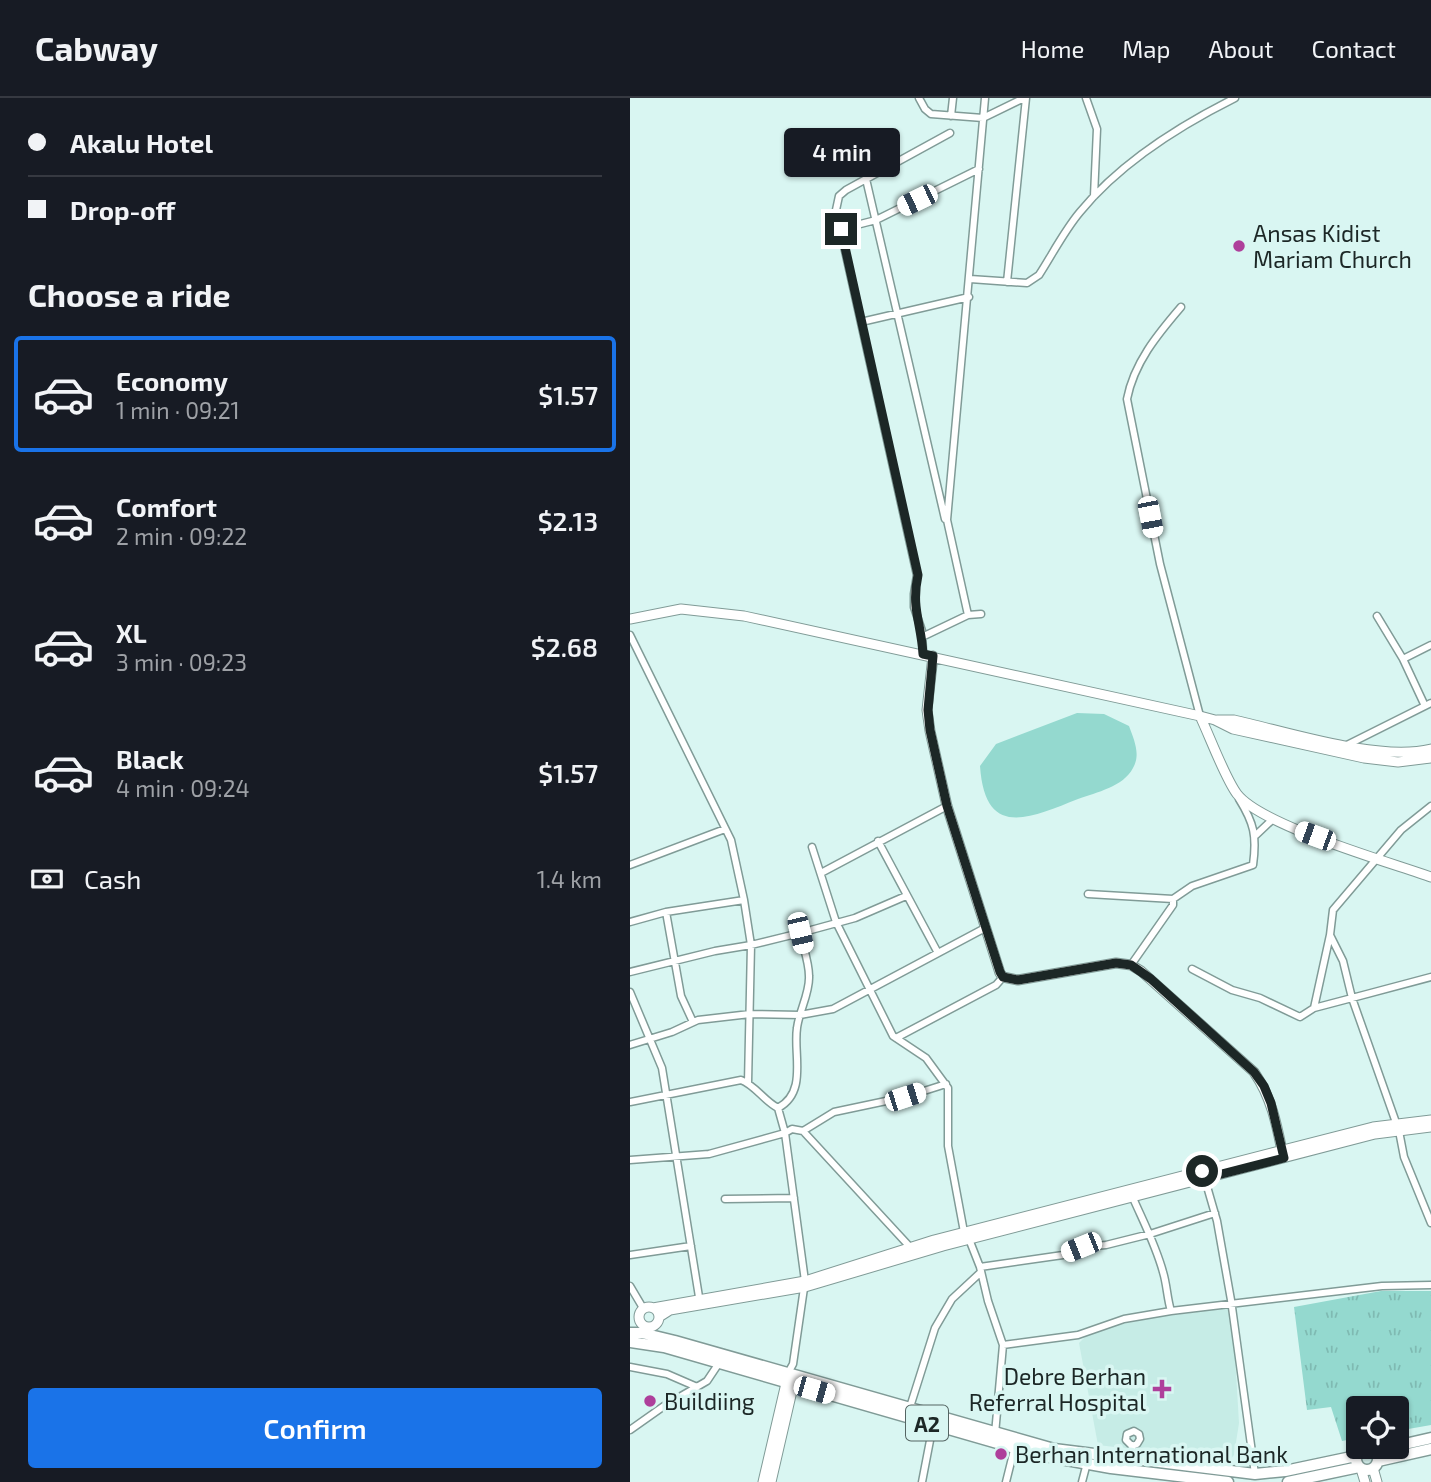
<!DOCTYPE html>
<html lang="en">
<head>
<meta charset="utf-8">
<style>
	:root { --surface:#171b24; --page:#242831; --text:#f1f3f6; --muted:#9ea1a6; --line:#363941; --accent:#1a73e8 }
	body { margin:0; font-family:"Exo 2",sans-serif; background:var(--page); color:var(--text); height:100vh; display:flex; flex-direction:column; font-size:26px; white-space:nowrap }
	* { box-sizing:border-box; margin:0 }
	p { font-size:23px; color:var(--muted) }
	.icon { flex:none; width:38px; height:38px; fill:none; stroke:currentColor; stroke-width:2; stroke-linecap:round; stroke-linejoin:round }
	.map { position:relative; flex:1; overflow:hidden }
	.panel { display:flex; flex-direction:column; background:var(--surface); width:630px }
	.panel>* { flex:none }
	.banner { display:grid; align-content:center; height:154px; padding:0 28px; background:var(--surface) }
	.fabs { position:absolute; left:716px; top:1298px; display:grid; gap:14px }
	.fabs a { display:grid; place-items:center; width:63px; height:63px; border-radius:7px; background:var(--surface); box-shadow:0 2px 5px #0004; font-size:35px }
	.end { position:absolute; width:32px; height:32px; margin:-16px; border:9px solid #1c2726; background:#fff; box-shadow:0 0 0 4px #fff }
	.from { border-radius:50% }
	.bubble { position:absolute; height:49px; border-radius:7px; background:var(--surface); box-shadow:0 2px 5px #0004; font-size:23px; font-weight:600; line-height:49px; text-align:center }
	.car { position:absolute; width:21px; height:42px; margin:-21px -10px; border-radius:9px; box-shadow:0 0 5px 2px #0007; background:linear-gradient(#fff 24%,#345 0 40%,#fff 0 76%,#345 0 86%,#fff 0) }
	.banner b { display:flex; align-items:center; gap:24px; height:66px; font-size:26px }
	.banner b+b { border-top:2px solid var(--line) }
	.banner i { width:18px; height:18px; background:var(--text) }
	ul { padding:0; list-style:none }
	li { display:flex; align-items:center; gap:21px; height:116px; margin:0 14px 10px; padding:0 14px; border:4px solid transparent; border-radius:7px }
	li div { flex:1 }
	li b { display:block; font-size:26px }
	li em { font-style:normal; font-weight:600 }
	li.selected { border-color:var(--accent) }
	li>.icon { width:63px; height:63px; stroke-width:1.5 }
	h2 { padding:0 28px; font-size:32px; line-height:84px }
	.pay { display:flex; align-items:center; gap:18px; height:77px; padding:0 28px; font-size:26px }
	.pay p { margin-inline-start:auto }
	.button { display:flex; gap:14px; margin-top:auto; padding:14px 28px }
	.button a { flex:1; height:80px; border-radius:7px; background:var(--accent); color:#fff; font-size:28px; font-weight:600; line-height:80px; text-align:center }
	header { display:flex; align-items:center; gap:42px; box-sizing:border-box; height:98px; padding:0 35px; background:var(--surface); border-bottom:2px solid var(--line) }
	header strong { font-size:33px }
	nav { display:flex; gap:38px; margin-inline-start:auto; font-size:24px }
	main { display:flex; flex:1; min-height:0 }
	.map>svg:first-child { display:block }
	.built { fill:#c6ece6 }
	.grass { fill:#94d9cf }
	.park { fill:url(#park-tufts) }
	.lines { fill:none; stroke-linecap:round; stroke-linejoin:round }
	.street-casing { stroke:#809b97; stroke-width:9 }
	.secondary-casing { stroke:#809b97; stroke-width:11 }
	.highway-casing { stroke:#809b97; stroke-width:13 }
	.street { stroke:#fff; stroke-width:6 }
	.secondary { stroke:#fff; stroke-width:9 }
	.highway { stroke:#fff; stroke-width:10 }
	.route { stroke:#1c2726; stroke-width:9 }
	.poi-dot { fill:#ae3f9b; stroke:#d9f6f2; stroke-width:2.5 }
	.labels { text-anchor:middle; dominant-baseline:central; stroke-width:7; stroke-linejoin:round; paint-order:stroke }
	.shield { fill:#d9f6f2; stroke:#556563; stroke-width:2 }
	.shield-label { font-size:21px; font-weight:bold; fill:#1c2726 }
	.poi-label { font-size:23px; fill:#1c2726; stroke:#d9f6f2; text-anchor:start }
</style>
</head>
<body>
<header>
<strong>Cabway</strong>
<nav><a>Home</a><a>Map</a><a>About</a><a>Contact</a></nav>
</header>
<main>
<section class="panel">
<div class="banner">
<b><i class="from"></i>Akalu Hotel</b>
<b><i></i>Drop-off</b>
</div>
<h2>Choose a ride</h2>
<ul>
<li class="selected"><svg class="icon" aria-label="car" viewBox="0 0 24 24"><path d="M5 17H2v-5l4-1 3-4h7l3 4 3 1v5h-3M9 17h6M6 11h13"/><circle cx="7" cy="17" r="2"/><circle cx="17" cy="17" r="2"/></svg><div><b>Economy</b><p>1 min · 09:21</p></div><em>$1.57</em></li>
<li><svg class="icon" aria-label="car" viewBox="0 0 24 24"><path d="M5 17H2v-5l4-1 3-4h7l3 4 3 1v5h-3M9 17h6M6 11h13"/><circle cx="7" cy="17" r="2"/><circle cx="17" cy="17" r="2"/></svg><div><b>Comfort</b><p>2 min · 09:22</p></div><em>$2.13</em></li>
<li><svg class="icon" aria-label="car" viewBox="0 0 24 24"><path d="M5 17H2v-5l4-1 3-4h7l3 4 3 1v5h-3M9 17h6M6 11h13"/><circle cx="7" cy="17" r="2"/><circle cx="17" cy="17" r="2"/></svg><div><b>XL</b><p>3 min · 09:23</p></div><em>$2.68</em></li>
<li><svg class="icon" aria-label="car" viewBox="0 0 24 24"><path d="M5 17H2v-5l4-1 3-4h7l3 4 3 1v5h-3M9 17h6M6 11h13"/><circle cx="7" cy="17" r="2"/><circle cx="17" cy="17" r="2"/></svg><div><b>Black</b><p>4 min · 09:24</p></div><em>$1.57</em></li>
</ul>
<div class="pay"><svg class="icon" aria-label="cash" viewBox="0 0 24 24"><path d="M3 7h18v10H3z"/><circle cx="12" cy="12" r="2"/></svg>Cash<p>1.4 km</p></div>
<div class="button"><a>Confirm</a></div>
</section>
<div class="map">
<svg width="801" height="1384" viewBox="0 0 801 1384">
	<defs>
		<pattern id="park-tufts" width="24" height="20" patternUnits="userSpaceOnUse" patternTransform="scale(1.75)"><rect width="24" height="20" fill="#94d9cf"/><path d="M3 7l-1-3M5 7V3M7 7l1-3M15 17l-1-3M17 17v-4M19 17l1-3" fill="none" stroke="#7fbab2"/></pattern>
	</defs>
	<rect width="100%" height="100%" fill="#d9f6f2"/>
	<path class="built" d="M598,1210L605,1258L609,1325L604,1357L599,1363L468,1347L449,1245L456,1238L479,1229L522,1220Z"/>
	<path class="grass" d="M447,615L474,616L499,628C504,642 511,656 503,670C493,689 467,694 448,701C400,720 355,742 350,668L366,646Z"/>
	<path class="park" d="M751,1193H801V1327L767,1333L766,1311H728V1340L712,1343L701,1309L677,1312L664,1209Z"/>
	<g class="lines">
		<defs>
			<path id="street" d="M289,0L295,11L301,16L353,20L394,0
				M456,0L467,31L464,98
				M321,18L323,0
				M236,81L315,421
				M211,131L246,122L349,71
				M340,181L397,185L409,177C422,157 434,133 450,114C490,65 549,28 605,0
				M377,184L396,0
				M551,209C527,237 504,265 497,301L530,466L570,618
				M231,224L339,199
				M338,517L317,422L355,0
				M747,518L773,561L795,608
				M0,537L101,742L114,802L121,847L85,853L0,874
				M292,539L338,517L351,516
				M293,556L292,533L284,509V496L287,477L206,112L209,98L216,92L320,35
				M773,561L801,547
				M715,648L801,605
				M626,737L643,721
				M248,743L308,855
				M182,749L206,824L263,938L296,960L318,990V1048L334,1134L339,1141L350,1169L358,1203L373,1247L365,1336
				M0,767L95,731
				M191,775L317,708
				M458,796L543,801L562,788L623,767C627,738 624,725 609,701
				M36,814L51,898L63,924
				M0,824L36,814L114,802
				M170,835L225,820L276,798
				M700,837L684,910L722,900L713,863L700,837L703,812L771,732L801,708
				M501,867L543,807V801
				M562,871L602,892L630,900L670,919L684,910
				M801,879L722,900L769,1033L774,1059L801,1125
				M0,894L32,970L70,1205
				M266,940L366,887L373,879
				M0,947L42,934L68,922L120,916L170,917L203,911L355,830
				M0,1004L111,982C125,987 134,1003 148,1010C178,994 163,956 167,930C169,913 180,895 179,878C179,864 173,849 170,835L121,847L118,985
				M173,1033L204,1014L275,999L316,986
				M0,1062L79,1056L155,1035L148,1010
				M574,1078L587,1123L601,1202L625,1376
				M503,1100C514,1125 526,1148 533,1174C537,1187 537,1200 541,1213L752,1188L801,1187
				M95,1101L164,1100
				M0,1157L61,1148
				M350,1169L433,1157L451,1149L476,1147L520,1136L585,1115
				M0,1188L13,1210
				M373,1247L448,1237L494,1221L541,1213
				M0,1269L37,1276L67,1289
				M158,1275L163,1266L175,1183L155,1035L162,1031L173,1033L280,1149
				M280,1309L305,1230L322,1201L351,1174
				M0,1332L34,1308L77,1283L89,1265
				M502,1348L507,1346L510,1341L509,1336L504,1333L497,1336L496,1342L502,1348L503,1362
				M292,1384L303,1327
				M376,1384L385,1348
				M452,1384L457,1365"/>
			<path id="secondary" d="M0,521L51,511L114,518L570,618L585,622L603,631L734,660L768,664L801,660
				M303,558L297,612L300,633L317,708L370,875L373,879L388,882L486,865L501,867L511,873L624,974C642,1000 647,1028 653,1058
				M570,618C580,639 595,680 607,696C632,728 759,764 801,779
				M587,622H604C658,634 749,664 801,651
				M9 1219a10 10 0 1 1 20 0a10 10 0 1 1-20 0Z
				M23,1210L175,1183L304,1142L743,1029L801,1022
				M29,1219L40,1212L175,1189L313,1148L745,1036L801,1029
				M743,1370L747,1384
				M731,1371L735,1384
				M133,1384L157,1281
				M141,1384L165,1280"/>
			<path id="highway" d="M0,1235H12L45,1243L424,1351L625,1376L655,1373L726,1358
				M0,1244L34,1249L409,1357L481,1370L598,1384
				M766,1348L801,1340
				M726 1361a11 11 0 1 1 22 0a11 11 0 1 1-22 0Z
				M748,1363L801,1351
				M658,1384L729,1369"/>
		</defs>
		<use href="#street" class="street-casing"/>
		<use href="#secondary" class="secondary-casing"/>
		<use href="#highway" class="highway-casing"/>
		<use href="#street" class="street"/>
		<use href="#secondary" class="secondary"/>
		<use href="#highway" class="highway"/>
	</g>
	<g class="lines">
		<path class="route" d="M211,131L288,477C281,510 291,524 293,556L303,558L298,612L300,632L317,708L370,874L373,879L388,882L486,865L501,867L521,881L624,974L634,988L641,1005L654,1060L576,1080L572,1073"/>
	</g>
	<g class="poi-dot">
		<circle cx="609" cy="148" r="7"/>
		<path d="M528.5 1280.5h7v7h7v7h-7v7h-7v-7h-7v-7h7z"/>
		<circle cx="20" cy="1303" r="7"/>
		<circle cx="371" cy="1356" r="7"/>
	</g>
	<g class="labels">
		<rect class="shield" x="276" y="1307.5" width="42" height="35" rx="5"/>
		<g class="shield-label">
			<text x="297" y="1325">A2</text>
		</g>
		<g class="poi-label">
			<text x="623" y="135">Ansas Kidist<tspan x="623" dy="26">Mariam Church</tspan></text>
			<text x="516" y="1278" text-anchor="end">Debre Berhan<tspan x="516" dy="26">Referral Hospital</tspan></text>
			<text x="34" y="1303">Buildiing</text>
			<text x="385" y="1356">Berhan International Bank</text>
		</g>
	</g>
</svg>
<div class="fabs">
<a><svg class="icon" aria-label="locate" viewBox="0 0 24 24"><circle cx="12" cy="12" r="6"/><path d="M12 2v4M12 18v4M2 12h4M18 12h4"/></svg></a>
</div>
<i class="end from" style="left:572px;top:1073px"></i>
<i class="end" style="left:211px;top:131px"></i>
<div class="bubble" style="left:154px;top:30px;width:116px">4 min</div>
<i class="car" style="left:287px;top:102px;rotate:244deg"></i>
<i class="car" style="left:520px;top:419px;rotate:169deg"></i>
<i class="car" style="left:685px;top:738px;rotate:290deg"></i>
<i class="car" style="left:170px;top:835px;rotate:167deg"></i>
<i class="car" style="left:275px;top:999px;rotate:72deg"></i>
<i class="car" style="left:451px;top:1149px;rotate:248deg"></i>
<i class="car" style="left:184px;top:1292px;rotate:106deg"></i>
</div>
</main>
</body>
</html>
